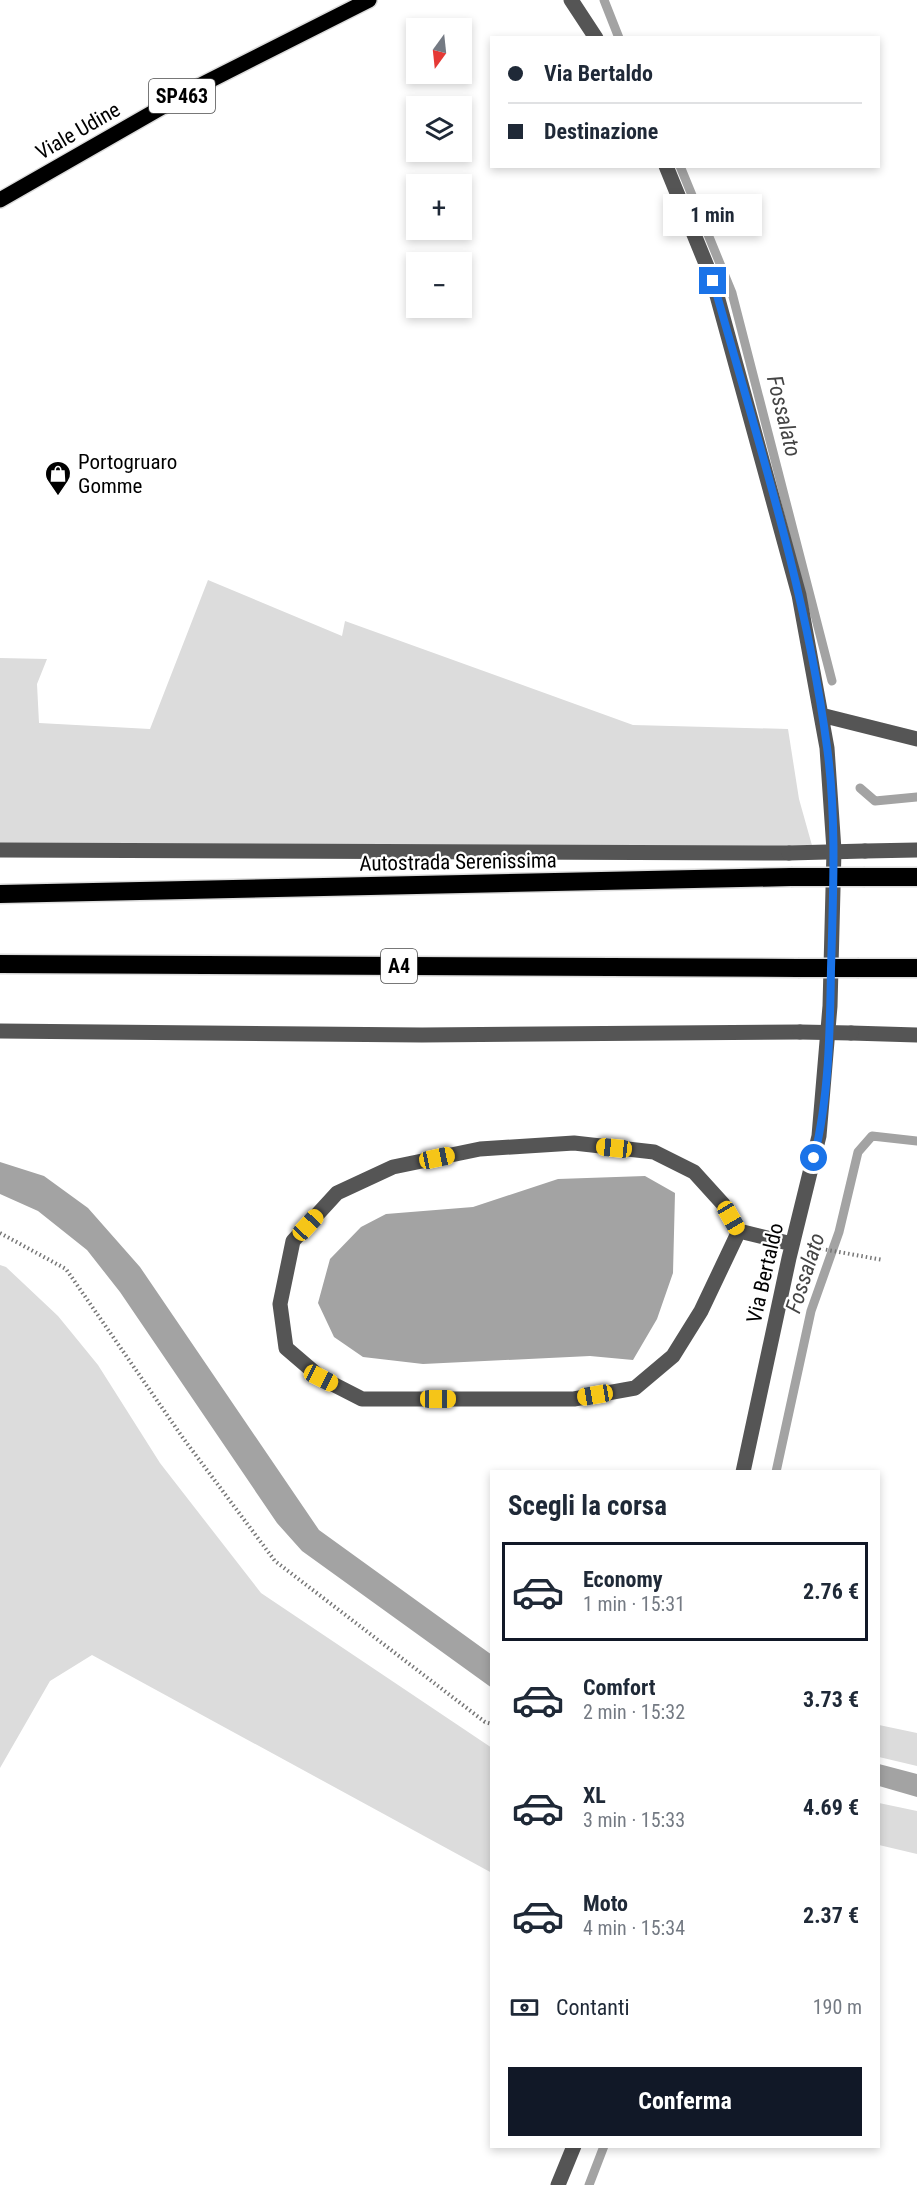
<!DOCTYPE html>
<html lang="it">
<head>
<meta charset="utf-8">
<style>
	:root { --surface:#fff; --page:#f6f6f7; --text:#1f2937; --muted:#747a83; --line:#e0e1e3; --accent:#111827 }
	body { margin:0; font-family:"Roboto Condensed",sans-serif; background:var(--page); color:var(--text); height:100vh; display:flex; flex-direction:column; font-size:22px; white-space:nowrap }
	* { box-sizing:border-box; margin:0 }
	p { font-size:20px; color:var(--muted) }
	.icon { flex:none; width:33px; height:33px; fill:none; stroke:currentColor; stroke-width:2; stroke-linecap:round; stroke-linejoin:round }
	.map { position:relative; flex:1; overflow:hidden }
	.panel { position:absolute; left:490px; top:1470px; width:390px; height:678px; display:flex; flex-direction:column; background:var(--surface); border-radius:0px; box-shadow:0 3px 9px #0003 }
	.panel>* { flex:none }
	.hud { position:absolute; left:490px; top:36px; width:390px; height:132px; border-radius:0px; box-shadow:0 3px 9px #0003; display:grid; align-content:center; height:132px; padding:0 18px; background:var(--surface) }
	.needle { width:39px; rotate:195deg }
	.tools { position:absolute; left:406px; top:18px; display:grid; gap:12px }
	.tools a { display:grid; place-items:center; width:66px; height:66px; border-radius:0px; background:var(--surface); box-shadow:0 3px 9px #0003; font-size:30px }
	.end { position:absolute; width:27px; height:27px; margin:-14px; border:8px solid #1a73e8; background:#fff; box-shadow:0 0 0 3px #fff }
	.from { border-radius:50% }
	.bubble { position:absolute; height:42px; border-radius:0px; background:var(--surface); box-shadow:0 3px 9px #0003; font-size:20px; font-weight:700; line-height:42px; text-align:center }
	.car { position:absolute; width:18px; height:36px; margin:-18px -9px; border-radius:8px; box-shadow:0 0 4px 2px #0007; background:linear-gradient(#f5c518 24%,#345 0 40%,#f5c518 0 76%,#345 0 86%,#f5c518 0) }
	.hud b { display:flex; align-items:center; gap:21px; height:57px; font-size:22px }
	.hud b+b { border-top:2px solid var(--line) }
	.hud i { width:15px; height:15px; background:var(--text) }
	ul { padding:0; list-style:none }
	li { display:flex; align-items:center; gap:18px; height:99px; margin:0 12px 9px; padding:0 6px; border:3px solid transparent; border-radius:0px }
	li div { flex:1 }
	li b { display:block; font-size:22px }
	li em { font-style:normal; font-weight:700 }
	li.on { border-color:var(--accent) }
	li>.icon { width:54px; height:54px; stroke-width:1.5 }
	h2 { padding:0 18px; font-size:27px; line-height:72px }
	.pay { display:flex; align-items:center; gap:15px; height:66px; padding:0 18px; font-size:22px }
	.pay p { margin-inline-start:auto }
	.primary-button { display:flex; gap:12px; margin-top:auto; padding:12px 18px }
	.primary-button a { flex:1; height:69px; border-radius:0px; background:var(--accent); color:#fff; font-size:24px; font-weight:700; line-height:69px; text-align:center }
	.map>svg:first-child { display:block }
	.green { fill:#dcdcdc }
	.water { fill:#a3a3a3 }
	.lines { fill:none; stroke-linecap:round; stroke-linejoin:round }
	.stream { stroke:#a3a3a3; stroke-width:9 }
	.major-casing { stroke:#dbdbdb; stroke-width:18 }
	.highway-casing { stroke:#dbdbdb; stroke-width:21 }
	.path { stroke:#777; stroke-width:4; stroke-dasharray:1.5 3; stroke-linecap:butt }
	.minor { stroke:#555; stroke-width:15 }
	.major { stroke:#000; stroke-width:15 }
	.highway { stroke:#000; stroke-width:18 }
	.highway-bridge-casing { stroke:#dbdbdb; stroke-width:21; stroke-linecap:butt }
	.minor-bridge { stroke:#555; stroke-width:15 }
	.highway-bridge { stroke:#000; stroke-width:18 }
	.route { stroke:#1a73e8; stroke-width:8 }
	.labels { text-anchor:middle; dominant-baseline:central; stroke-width:4.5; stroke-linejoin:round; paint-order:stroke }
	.shield { fill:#fff; stroke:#4c4c4c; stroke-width:1.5 }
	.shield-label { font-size:20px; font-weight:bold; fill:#000 }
	.street-label { font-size:21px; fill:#000; stroke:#fff }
	.poi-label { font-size:21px; fill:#000; stroke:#fff; text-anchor:start }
	.water-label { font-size:22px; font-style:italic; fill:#444; stroke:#fff }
</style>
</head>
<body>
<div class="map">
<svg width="917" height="2185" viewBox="0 0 917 2185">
	<rect width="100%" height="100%" fill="#fff"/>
	<path class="green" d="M208,580L342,636L345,621L633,725L788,729L799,799L813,849L0,845V658L47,659L37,684L39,723L150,729Z
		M0,1265L6,1267L58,1316L98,1365L160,1463L261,1593L492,1748V1873L92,1655L50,1681L0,1768Z
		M879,1725L917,1733V1766L879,1757Z
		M879,1803L917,1811V1854L879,1845Z"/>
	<path class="water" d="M0,1162L44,1176L88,1208L140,1267L319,1530L492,1655V1688L302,1551L277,1523L120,1292L87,1250L38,1211L0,1194Z
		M645,1176L675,1193L673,1273L657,1319L633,1360L590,1356L423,1364L363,1357L334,1337L318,1303L330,1259L361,1227L386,1214L473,1207L558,1179Z
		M879,1764L917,1774V1797L879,1786Z"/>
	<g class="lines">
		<path class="stream" d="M604,0L619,38
			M680,166L732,293L832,681
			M860,788L875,801L917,797
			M776,1472L811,1311L839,1232L858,1152L872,1136L917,1141
			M589,2185L604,2146"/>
		<defs>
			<path id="major" d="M0,200L199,86L369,0"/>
			<path id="highway" d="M865,877H917
				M0,894L791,877
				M0,964L798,968
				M859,968H917"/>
		</defs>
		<use href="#major" class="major-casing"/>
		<use href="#highway" class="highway-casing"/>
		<path class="path" d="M0,1233L66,1269L183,1438L275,1561L485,1722L492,1724
			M817,1248L883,1260"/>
		<path class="minor" d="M571,0L596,38
			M666,166L713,281L799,595L827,748L834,850L830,1006L819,1136L789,1258L743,1472
			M821,715L917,739
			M0,850L789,853
			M865,851L917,850
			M0,1031L422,1035L800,1032
			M851,1033L917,1035
			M739,1231L701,1311L673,1356L635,1388L574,1399H362L321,1378L286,1348L280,1304L293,1241L337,1193L393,1167L480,1149L574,1143L654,1152L694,1172L723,1204L739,1231L792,1244
			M558,2185L574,2146"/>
		<use href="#major" class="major"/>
		<use href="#highway" class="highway"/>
		<defs>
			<path id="highway-bridge" d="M791,877H865
				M798,968H859"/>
		</defs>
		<use href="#highway-bridge" class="highway-bridge-casing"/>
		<path class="minor-bridge" d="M789,853L865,851
			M800,1032L851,1033"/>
		<use href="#highway-bridge" class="highway-bridge"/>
	</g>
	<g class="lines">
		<path class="route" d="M713,281C756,435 806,589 827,747C837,821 833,895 831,969C830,1031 829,1097 814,1158"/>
	</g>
	<defs>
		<symbol id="shop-pin" viewBox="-11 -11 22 30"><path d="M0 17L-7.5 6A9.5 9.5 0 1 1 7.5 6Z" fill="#000" stroke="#fff"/><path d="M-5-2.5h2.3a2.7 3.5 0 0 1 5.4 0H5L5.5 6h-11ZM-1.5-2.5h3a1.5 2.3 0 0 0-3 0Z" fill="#fff"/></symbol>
	</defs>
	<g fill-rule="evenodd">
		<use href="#shop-pin" x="43" y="459" width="30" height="40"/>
	</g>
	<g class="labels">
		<g class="shield">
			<rect x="149" y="79" width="66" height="34" rx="4.5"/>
			<rect x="381" y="949" width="36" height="34" rx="4.5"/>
		</g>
		<g class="shield-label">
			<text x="182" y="96">SP463</text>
			<text x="399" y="966">A4</text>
		</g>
		<g class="street-label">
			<text transform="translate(78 131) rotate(-30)">Viale Udine</text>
			<text transform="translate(458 862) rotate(-1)">Autostrada Serenissima</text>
			<text transform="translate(765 1273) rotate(-77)">Via Bertaldo</text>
		</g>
		<g class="poi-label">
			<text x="78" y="462">Portogruaro<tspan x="78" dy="24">Gomme</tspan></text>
		</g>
		<g class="water-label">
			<text transform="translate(784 416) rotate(76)">Fossalato</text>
			<text transform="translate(805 1273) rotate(-72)">Fossalato</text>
		</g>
	</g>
</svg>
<div class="tools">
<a><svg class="needle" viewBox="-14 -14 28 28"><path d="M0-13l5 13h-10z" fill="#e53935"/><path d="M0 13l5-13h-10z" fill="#747a83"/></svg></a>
<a><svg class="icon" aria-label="layers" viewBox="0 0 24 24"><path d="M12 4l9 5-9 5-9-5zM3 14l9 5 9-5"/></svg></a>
<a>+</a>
<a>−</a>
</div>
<i class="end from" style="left:814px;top:1158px"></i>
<i class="end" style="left:713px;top:281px"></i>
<div class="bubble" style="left:663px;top:194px;width:99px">1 min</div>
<i class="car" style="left:614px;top:1148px;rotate:276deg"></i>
<i class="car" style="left:437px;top:1158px;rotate:78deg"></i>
<i class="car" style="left:731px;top:1218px;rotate:150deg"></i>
<i class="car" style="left:308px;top:1225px;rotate:43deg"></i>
<i class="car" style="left:321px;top:1378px;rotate:117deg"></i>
<i class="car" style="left:595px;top:1395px;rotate:260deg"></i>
<i class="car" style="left:438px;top:1399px;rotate:90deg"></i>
<div class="hud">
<b><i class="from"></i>Via Bertaldo</b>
<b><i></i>Destinazione</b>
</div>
<section class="panel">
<h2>Scegli la corsa</h2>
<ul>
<li class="on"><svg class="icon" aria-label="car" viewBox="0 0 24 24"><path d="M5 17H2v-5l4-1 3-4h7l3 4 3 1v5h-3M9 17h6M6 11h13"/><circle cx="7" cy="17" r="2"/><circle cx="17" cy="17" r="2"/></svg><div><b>Economy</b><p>1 min · 15:31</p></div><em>2.76 €</em></li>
<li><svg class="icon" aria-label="car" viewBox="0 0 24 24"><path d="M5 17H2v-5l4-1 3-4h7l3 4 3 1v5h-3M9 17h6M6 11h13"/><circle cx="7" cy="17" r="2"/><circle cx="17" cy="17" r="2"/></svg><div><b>Comfort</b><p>2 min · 15:32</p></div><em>3.73 €</em></li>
<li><svg class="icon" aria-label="car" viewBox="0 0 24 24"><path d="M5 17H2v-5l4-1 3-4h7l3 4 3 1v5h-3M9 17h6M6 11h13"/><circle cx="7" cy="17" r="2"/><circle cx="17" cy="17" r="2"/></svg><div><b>XL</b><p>3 min · 15:33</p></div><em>4.69 €</em></li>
<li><svg class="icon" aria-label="car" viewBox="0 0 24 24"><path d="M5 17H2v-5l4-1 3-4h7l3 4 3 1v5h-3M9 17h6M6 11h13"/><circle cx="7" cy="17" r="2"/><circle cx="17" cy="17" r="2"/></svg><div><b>Moto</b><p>4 min · 15:34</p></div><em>2.37 €</em></li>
</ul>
<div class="pay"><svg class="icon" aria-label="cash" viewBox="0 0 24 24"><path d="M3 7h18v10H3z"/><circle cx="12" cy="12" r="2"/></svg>Contanti<p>190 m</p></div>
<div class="primary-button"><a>Conferma</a></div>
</section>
</div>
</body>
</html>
